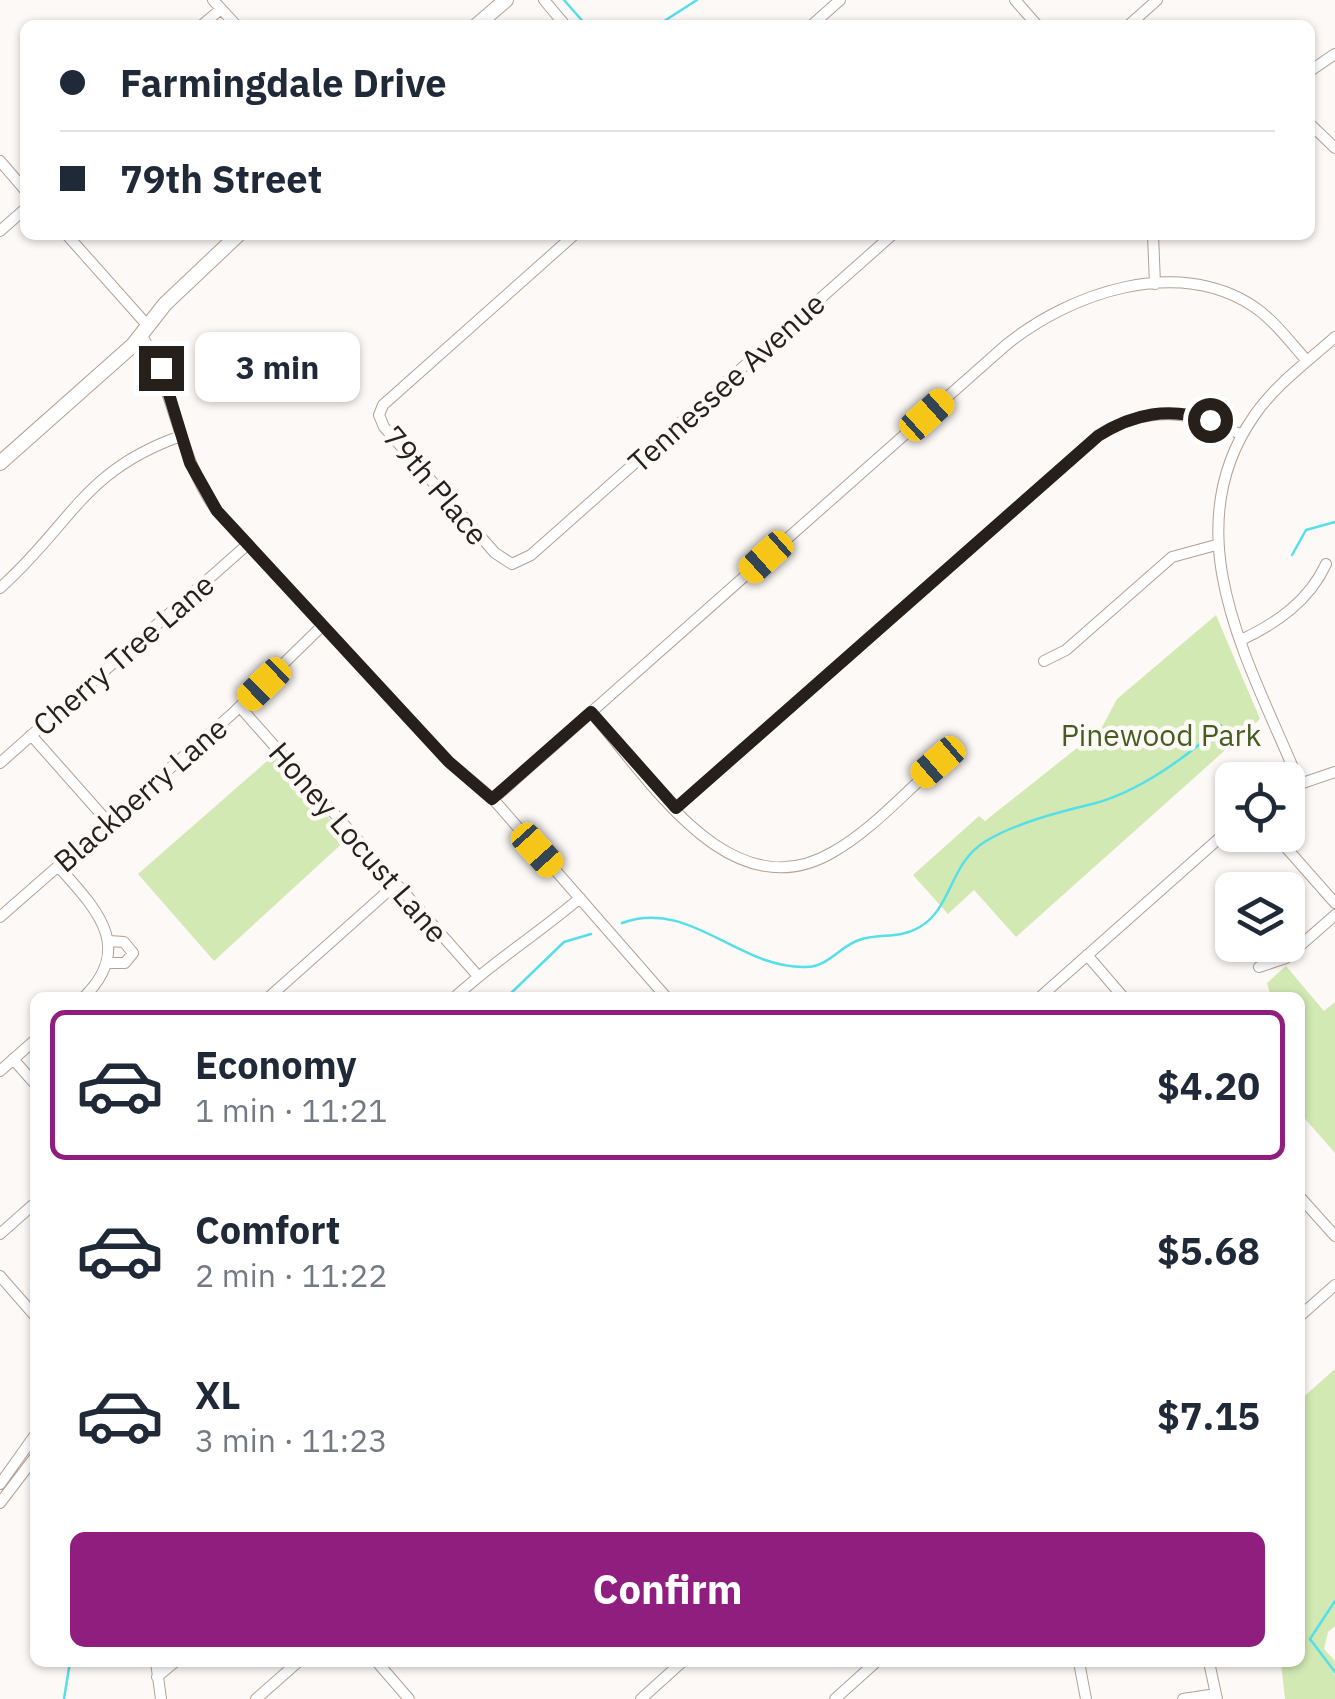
<!DOCTYPE html>
<html lang="en">
<head>
<meta charset="utf-8">
<style>
	:root { --surface:#fff; --page:#f2f2f3; --text:#1f2937; --muted:#747a83; --line:#e0e1e3; --accent:#8f1e7f }
	body { margin:0; font-family:"IBM Plex Sans",sans-serif; background:var(--page); color:var(--text); height:100vh; display:flex; flex-direction:column; font-size:38px; white-space:nowrap }
	* { box-sizing:border-box; margin:0 }
	p { font-size:32px; color:var(--muted) }
	.icon { flex:none; width:55px; height:55px; fill:none; stroke:currentColor; stroke-width:2; stroke-linecap:round; stroke-linejoin:round }
	.map { position:relative; flex:1; overflow:hidden }
	.sheet { position:absolute; left:30px; top:992px; width:1275px; height:675px; display:flex; flex-direction:column; background:var(--surface); border-radius:15px; box-shadow:0 2px 8px #0004 }
	.sheet>* { flex:none }
	.banner { position:absolute; left:20px; top:20px; width:1295px; height:220px; border-radius:15px; box-shadow:0 2px 8px #0004; display:grid; align-content:center; height:220px; padding:0 40px; background:var(--surface) }
	.tools { position:absolute; left:1215px; top:762px; display:grid; gap:20px }
	.tools a { display:grid; place-items:center; width:90px; height:90px; border-radius:15px; background:var(--surface); box-shadow:0 2px 8px #0004; font-size:50px }
	.end { position:absolute; width:45px; height:45px; margin:-22px; border:12px solid #261f1a; background:#fff; box-shadow:0 0 0 5px #fff }
	.from { border-radius:50% }
	.bubble { position:absolute; height:70px; border-radius:15px; background:var(--surface); box-shadow:0 2px 8px #0004; font-size:32px; font-weight:700; line-height:70px; text-align:center }
	.car { position:absolute; width:30px; height:60px; margin:-30px -15px; border-radius:12px; box-shadow:0 0 8px 2px #0007; background:linear-gradient(#f5c518 24%,#345 0 40%,#f5c518 0 76%,#345 0 86%,#f5c518 0) }
	.banner b { display:flex; align-items:center; gap:35px; height:95px; font-size:38px }
	.banner b+b { border-top:2px solid var(--line) }
	.banner i { width:25px; height:25px; background:var(--text) }
	ul { padding:18px 0 0; list-style:none }
	li { display:flex; align-items:center; gap:30px; height:150px; margin:0 20px 15px; padding:0 20px; border:5px solid transparent; border-radius:15px }
	li div { flex:1 }
	li b { display:block; font-size:38px }
	li em { font-style:normal; font-weight:700 }
	li.current { border-color:var(--accent) }
	li>.icon { width:90px; height:90px; stroke-width:1.5 }
	.action { display:flex; gap:20px; margin-top:auto; padding:20px 40px }
	.action a { flex:1; height:115px; border-radius:15px; background:var(--accent); color:#fff; font-size:40px; font-weight:700; line-height:115px; text-align:center }
	.map>svg:first-child { display:block }
	.green { fill:#d2e9b3 }
	.lines { fill:none; stroke-linecap:round; stroke-linejoin:round }
	.stream { stroke:#54dfea; stroke-width:2.5 }
	.street-casing { stroke:#b3a194; stroke-width:12 }
	.secondary-casing { stroke:#b3a194; stroke-width:16 }
	.street { stroke:#fff; stroke-width:10 }
	.secondary { stroke:#fff; stroke-width:14 }
	.route { stroke:#261f1a; stroke-width:12 }
	.labels { text-anchor:middle; dominant-baseline:central; stroke-width:9; stroke-linejoin:round; paint-order:stroke }
	.street-label { font-size:30px; fill:#261f1a; stroke:#fdf9f6 }
	.park-label { font-size:30px; fill:#465c20; stroke:#fdf9f6 }
</style>
</head>
<body>
<div class="map">
<svg width="1335" height="1699" viewBox="0 0 1335 1699">
	<rect width="100%" height="100%" fill="#fdf9f6"/>
	<path class="green" d="M1216,615L1260,719L1016,937L974,890L948,914L913,875L979,816L985,821L1101,729L1117,699Z
		M274,755L347,839L214,961L138,874Z
		M1286,966L1324,1011L1335,1002V1153L1300,1113V998L1271,997L1267,983Z
		M1335,1369V1626L1328,1632L1324,1649L1335,1661V1699H1285L1281,1663L1300,1662V1400Z"/>
	<g class="lines">
		<path class="stream" d="M564,0L586,25
			M658,25L697,0
			M1292,555L1306,530L1335,522
			M622,923C690,898 738,969 806,967C830,966 840,946 859,940C878,933 899,939 918,928C953,909 948,864 986,841C1016,823 1059,812 1092,804C1137,793 1189,756 1221,725
			M506,998L564,942L591,934
			M1335,1601L1310,1639L1335,1672
			M64,1699L70,1662"/>
		<defs>
			<path id="street" d="M213,0L236,25
				M544,0L565,25
				M1015,0L1037,25
				M202,25L221,9
				M812,25L840,0
				M1129,25L1157,0
				M1310,71L1335,54
				M1310,124L1335,148
				M0,161L25,190
				M0,231L25,209
				M67,235L148,326
				M574,235L383,405L379,415L384,427L495,553L512,564L531,555L892,235
				M1153,235L1155,284
				M141,334C175,390 178,457 217,511L449,762L493,799L667,998
				M0,588C71,525 83,470 181,436
				M1241,640C1277,623 1309,601 1326,564
				M1044,661L1066,650L1172,557L1216,545
				M240,707L478,976
				M591,712C649,778 730,913 833,852C872,830 905,792 939,763
				M31,735L108,822
				M0,763L247,545
				M1299,782C1252,667 1171,535 1254,416C1275,385 1307,362 1335,337
				M1288,788L1335,772
				M493,799L1006,345C1070,293 1177,256 1253,306C1274,320 1290,342 1307,361
				M676,808L1099,435C1148,405 1191,410 1242,435
				M1275,835L1335,903
				M58,866C95,908 136,947 83,998
				M0,917L232,714L321,627
				M1087,955L1124,998
				M108,963H125L133,953L124,942L109,941
				M1259,967L1286,958L1335,915
				M268,998L396,884
				M454,998C494,961 539,933 580,898
				M1039,998L1232,827
				M13,1059L35,1084
				M0,1071L35,1040
				M1300,1197L1335,1236
				M0,1234L35,1203
				M0,1276L35,1316
				M1300,1316L1335,1285
				M0,1484L35,1435
				M0,1503L35,1457
				M156,1662L161,1699
				M377,1662L409,1699
				M1079,1662L1086,1699
				M1209,1662L1217,1699
				M157,1677L175,1662
				M256,1699L298,1662
				M641,1699L682,1662
				M835,1699L876,1662
				M1183,1699L1216,1694"/>
			<path id="secondary" d="M477,25L506,0
				M0,463L133,345L165,304L238,235"/>
		</defs>
		<use href="#street" class="street-casing"/>
		<use href="#secondary" class="secondary-casing"/>
		<use href="#street" class="street"/>
		<use href="#secondary" class="secondary"/>
	</g>
	<g class="lines">
		<path class="route" d="M161,368L190,463L217,511L449,762L492,799L591,712L676,808L1098,436C1134,413 1169,407 1210,420"/>
	</g>
	<g class="labels">
		<g class="street-label">
			<text transform="translate(726 382) rotate(-42)">Tennessee Avenue</text>
			<text transform="translate(436 485) rotate(50)">79th Place</text>
			<text transform="translate(123 654) rotate(-41)">Cherry Tree Lane</text>
			<text transform="translate(140 794) rotate(-41)">Blackberry Lane</text>
			<text transform="translate(359 842) rotate(49)">Honey Locust Lane</text>
		</g>
		<g class="park-label">
			<text x="1161" y="734">Pinewood Park</text>
		</g>
	</g>
</svg>
<div class="tools">
<a><svg class="icon" aria-label="locate" viewBox="0 0 24 24"><circle cx="12" cy="12" r="6"/><path d="M12 2v4M12 18v4M2 12h4M18 12h4"/></svg></a>
<a><svg class="icon" aria-label="layers" viewBox="0 0 24 24"><path d="M12 4l9 5-9 5-9-5zM3 14l9 5 9-5"/></svg></a>
</div>
<i class="end from" style="left:1210px;top:420px"></i>
<i class="end" style="left:161px;top:368px"></i>
<div class="bubble" style="left:195px;top:332px;width:165px">3 min</div>
<i class="car" style="left:927px;top:415px;rotate:48deg"></i>
<i class="car" style="left:766px;top:557px;rotate:228deg"></i>
<i class="car" style="left:264px;top:684px;rotate:226deg"></i>
<i class="car" style="left:938px;top:762px;rotate:229deg"></i>
<i class="car" style="left:537px;top:850px;rotate:138deg"></i>
<div class="banner">
<b><i class="from"></i>Farmingdale Drive</b>
<b><i></i>79th Street</b>
</div>
<section class="sheet">
<ul>
<li class="current"><svg class="icon" aria-label="car" viewBox="0 0 24 24"><path d="M5 17H2v-5l4-1 3-4h7l3 4 3 1v5h-3M9 17h6M6 11h13"/><circle cx="7" cy="17" r="2"/><circle cx="17" cy="17" r="2"/></svg><div><b>Economy</b><p>1 min · 11:21</p></div><em>$4.20</em></li>
<li><svg class="icon" aria-label="car" viewBox="0 0 24 24"><path d="M5 17H2v-5l4-1 3-4h7l3 4 3 1v5h-3M9 17h6M6 11h13"/><circle cx="7" cy="17" r="2"/><circle cx="17" cy="17" r="2"/></svg><div><b>Comfort</b><p>2 min · 11:22</p></div><em>$5.68</em></li>
<li><svg class="icon" aria-label="car" viewBox="0 0 24 24"><path d="M5 17H2v-5l4-1 3-4h7l3 4 3 1v5h-3M9 17h6M6 11h13"/><circle cx="7" cy="17" r="2"/><circle cx="17" cy="17" r="2"/></svg><div><b>XL</b><p>3 min · 11:23</p></div><em>$7.15</em></li>
</ul>
<div class="action"><a>Confirm</a></div>
</section>
</div>
</body>
</html>
